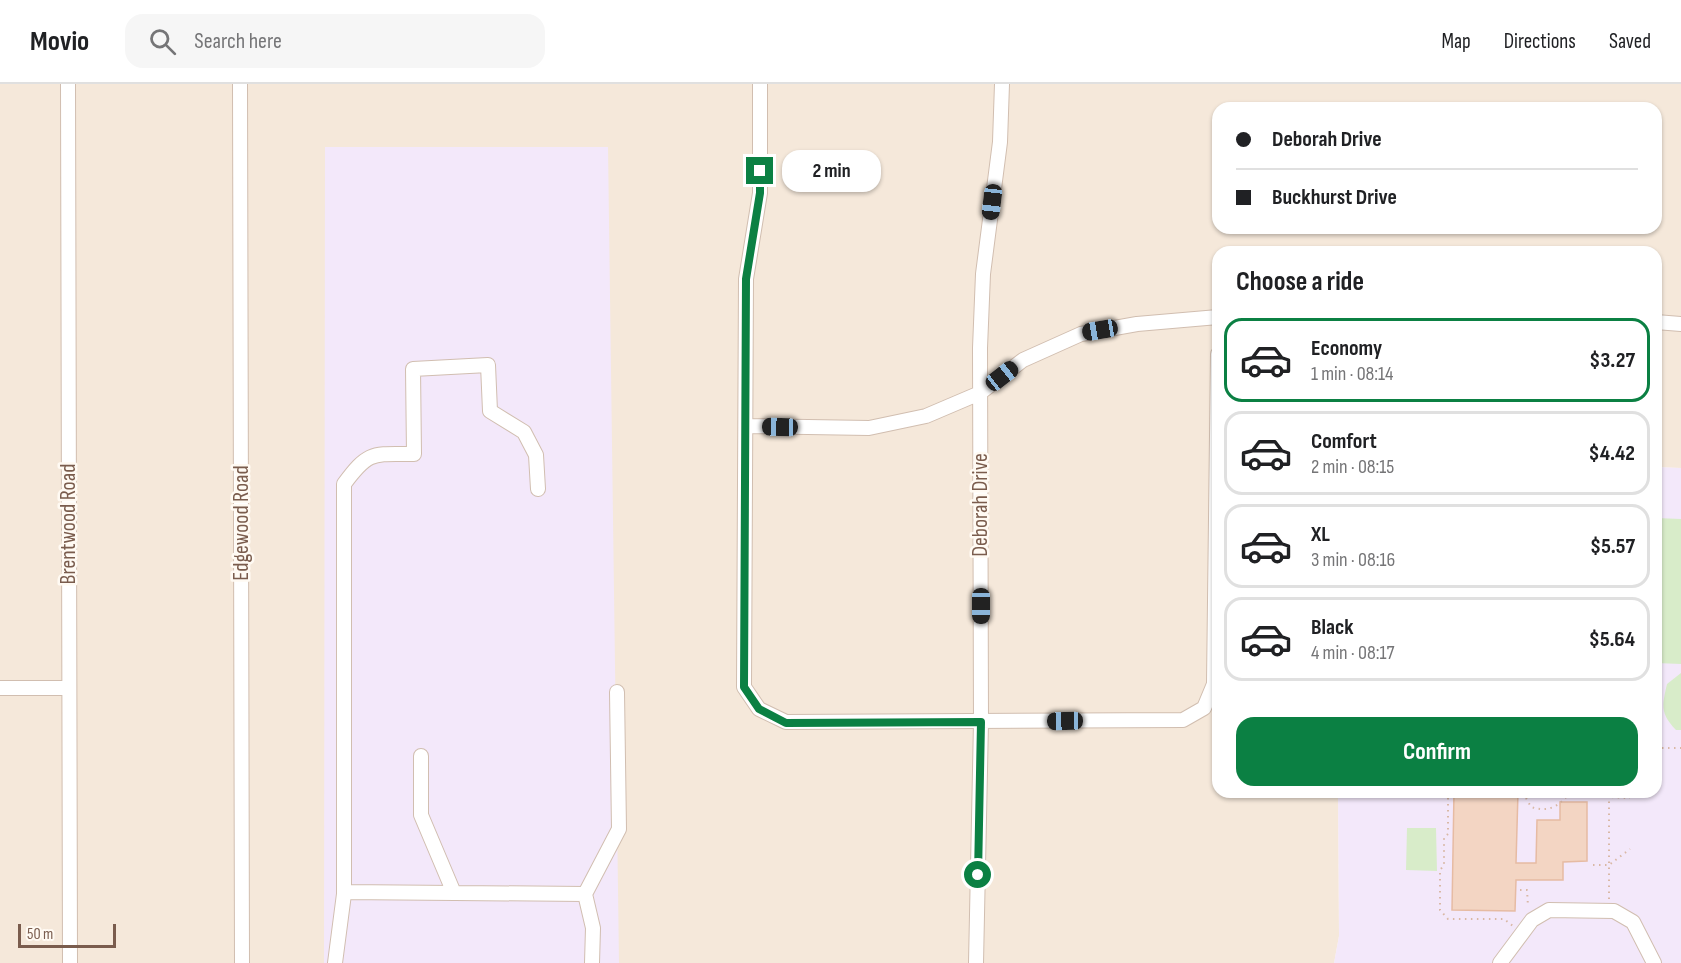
<!DOCTYPE html>
<html lang="en">
<head>
<meta charset="utf-8">
<style>
	:root { --surface:#fff; --page:#f6f6f6; --text:#202124; --muted:#757577; --line:#e0e0e0; --accent:#0b8043 }
	body { margin:0; font-family:"Sofia Sans Condensed",sans-serif; background:var(--page); color:var(--text); height:100vh; display:flex; flex-direction:column; font-size:22px; white-space:nowrap }
	* { box-sizing:border-box; margin:0 }
	p { font-size:20px; color:var(--muted) }
	.icon { flex:none; width:33px; height:33px; fill:none; stroke:currentColor; stroke-width:2; stroke-linecap:round; stroke-linejoin:round }
	.map { position:relative; flex:1; overflow:hidden }
	.panel { position:absolute; left:1212px; top:162px; width:450px; height:552px; display:flex; flex-direction:column; background:var(--surface); border-radius:18px; box-shadow:0 2px 4px #0004 }
	.panel>* { flex:none }
	.hud { position:absolute; left:1212px; top:18px; width:450px; height:132px; border-radius:18px; box-shadow:0 2px 4px #0004; display:grid; align-content:center; height:132px; padding:0 24px; background:var(--surface) }
	.scale { position:absolute; left:18px; bottom:15px; width:98px; box-sizing:border-box; padding-left:6px; border:3px solid #7a5c4d; border-top:0; font-size:16px; line-height:21px; white-space:nowrap; color:#7a5c4d; -webkit-text-stroke:4px #fffaf3; paint-order:stroke }
	.end { position:absolute; width:27px; height:27px; margin:-14px; border:8px solid #0b8043; background:#fff; box-shadow:0 0 0 3px #fff }
	.from { border-radius:50% }
	.bubble { position:absolute; height:42px; border-radius:18px; background:var(--surface); box-shadow:0 2px 4px #0004; font-size:20px; font-weight:700; line-height:42px; text-align:center }
	.car { position:absolute; width:18px; height:36px; margin:-18px -9px; border-radius:8px; box-shadow:0 0 4px 2px #0007; background:linear-gradient(#222 24%,#8ab4d8 0 40%,#222 0 76%,#8ab4d8 0 86%,#222 0) }
	.hud b { display:flex; align-items:center; gap:21px; height:57px; font-size:22px }
	.hud b+b { border-top:2px solid var(--line) }
	.hud i { width:15px; height:15px; background:var(--text) }
	ul { padding:0; list-style:none }
	li { display:flex; align-items:center; gap:18px; height:84px; margin:0 12px 9px; padding:0 12px; border:3px solid var(--line); border-radius:18px }
	li div { flex:1 }
	li b { display:block; font-size:22px }
	li em { font-style:normal; font-weight:700 }
	li.selected { border-color:var(--accent) }
	li>.icon { width:54px; height:54px; stroke-width:1.5 }
	h2 { padding:0 24px; font-size:27px; line-height:72px }
	.cta { display:flex; gap:12px; margin-top:auto; padding:12px 24px }
	.cta a { flex:1; height:69px; border-radius:18px; background:var(--accent); color:#fff; font-size:24px; font-weight:700; line-height:69px; text-align:center }
	header { display:flex; align-items:center; gap:36px; box-sizing:border-box; height:84px; padding:0 30px; background:var(--surface); border-bottom:2px solid var(--line) }
	header strong { font-size:28px }
	nav { display:flex; gap:33px; margin-inline-start:auto; font-size:21px }
	.search { width:420px; height:54px; background:var(--page); display:flex; align-items:center; gap:15px; box-sizing:border-box; padding:0 21px; border-radius:18px; color:var(--muted); font-size:22px }
	.map>svg:first-child { display:block }
	.residential { fill:#f5e8da; fill-rule:evenodd }
	.education { fill:#f3e8fa }
	.green { fill:#d8ecc9 }
	.building { fill:#f3d5c3; stroke:#e6bba3; stroke-width:1.5 }
	.lines { fill:none; stroke-linecap:round; stroke-linejoin:round }
	.minor-casing { stroke:#d1beb0; stroke-width:16 }
	.path { stroke:#d9b8a5; stroke-width:2; stroke-dasharray:1.5 4.5; stroke-linecap:butt }
	.minor { stroke:#fff; stroke-width:14 }
	.route { stroke:#0b8043; stroke-width:8 }
	.labels { text-anchor:middle; dominant-baseline:central; stroke-width:5; stroke-linejoin:round; paint-order:stroke }
	.street-label { font-size:22px; fill:#7a5c4d; stroke:#fffaf3 }
</style>
</head>
<body>
<header>
<strong>Movio</strong>
<div class="search"><svg class="icon" aria-label="search" viewBox="0 0 24 24"><circle cx="10" cy="10" r="6"/><path d="M15 15l6 6"/></svg>Search here</div>
<nav><a>Map</a><a>Directions</a><a>Saved</a></nav>
</header>
<div class="map">
<svg width="1681" height="879" viewBox="0 0 1681 879">
	<rect width="100%" height="100%" fill="#fdf6ec"/>
	<path class="residential" d="M0,0H1681V384L1656,383V168H1218V708H1338L1339,852L1334,879H0ZM1218,24H1656V144H1218Z"/>
	<path class="education" d="M325,63H608L619,879H324Z
		M1656,383L1681,384V879H1334L1339,852L1338,708H1656Z"/>
	<path class="green" d="M1656,434L1681,435V580L1656,579Z
		M1681,589V646H1676C1660,629 1662,622 1667,600Z
		M1407,744H1436L1437,787L1406,786Z"/>
	<path class="building" d="M1454,708H1518L1516,779H1536L1537,736H1560V718H1587V777L1563,778V796H1516L1515,827L1452,826Z"/>
	<g class="lines">
		<defs>
			<path id="minor" d="M68,0L70,879
				M240,0L242,879
				M760,0V109L746,195L744,603L759,625L786,638L1183,636L1204,624L1214,600L1218,270
				M1656,238L1681,240
				M746,342L869,344L926,332L980,309L1023,276L1081,250L1137,240L1218,233
				M0,604H68
				M421,672V731L454,809
				M344,808L585,810L593,844L592,879
				M585,810L619,745L617,608
				M335,879L344,810V400C369,366 373,370 414,370L413,285L488,281L490,327L524,348L536,371L538,405
				M976,879L981,638L980,264L983,190L1000,58L1002,0
				M1500,879L1532,836L1549,826L1614,827L1633,838L1654,879"/>
		</defs>
		<use href="#minor" class="minor-casing"/>
		<path class="path" d="M1656,664H1681
			M1448,708V750L1444,754V781L1440,786V826L1448,835H1504L1513,842
			M1526,708V714L1531,723C1547,728 1557,724 1568,711L1630,714
			M1593,781H1609L1630,765
			M1520,806H1527L1528,822
			M1609,815V708"/>
		<use href="#minor" class="minor"/>
	</g>
	<g class="lines">
		<path class="route" d="M760,87V109L746,195L744,603L759,625L786,639L981,638L978,791"/>
	</g>
	<g class="labels">
		<g class="street-label">
			<text transform="translate(980 421) rotate(-90)">Deborah Drive</text>
			<text transform="translate(241 439) rotate(-90)">Edgewood Road</text>
			<text transform="translate(68 440) rotate(-90)">Brentwood Road</text>
		</g>
	</g>
</svg>
<div class="scale">50 m</div>
<i class="end from" style="left:978px;top:791px"></i>
<i class="end" style="left:760px;top:87px"></i>
<div class="bubble" style="left:782px;top:66px;width:99px">2 min</div>
<i class="car" style="left:992px;top:118px;rotate:187deg"></i>
<i class="car" style="left:1100px;top:246px;rotate:260deg"></i>
<i class="car" style="left:1002px;top:292px;rotate:52deg"></i>
<i class="car" style="left:780px;top:343px;rotate:271deg"></i>
<i class="car" style="left:981px;top:522px;rotate:180deg"></i>
<i class="car" style="left:1065px;top:637px;rotate:269deg"></i>
<div class="hud">
<b><i class="from"></i>Deborah Drive</b>
<b><i></i>Buckhurst Drive</b>
</div>
<section class="panel">
<h2>Choose a ride</h2>
<ul>
<li class="selected"><svg class="icon" aria-label="car" viewBox="0 0 24 24"><path d="M5 17H2v-5l4-1 3-4h7l3 4 3 1v5h-3M9 17h6M6 11h13"/><circle cx="7" cy="17" r="2"/><circle cx="17" cy="17" r="2"/></svg><div><b>Economy</b><p>1 min · 08:14</p></div><em>$3.27</em></li>
<li><svg class="icon" aria-label="car" viewBox="0 0 24 24"><path d="M5 17H2v-5l4-1 3-4h7l3 4 3 1v5h-3M9 17h6M6 11h13"/><circle cx="7" cy="17" r="2"/><circle cx="17" cy="17" r="2"/></svg><div><b>Comfort</b><p>2 min · 08:15</p></div><em>$4.42</em></li>
<li><svg class="icon" aria-label="car" viewBox="0 0 24 24"><path d="M5 17H2v-5l4-1 3-4h7l3 4 3 1v5h-3M9 17h6M6 11h13"/><circle cx="7" cy="17" r="2"/><circle cx="17" cy="17" r="2"/></svg><div><b>XL</b><p>3 min · 08:16</p></div><em>$5.57</em></li>
<li><svg class="icon" aria-label="car" viewBox="0 0 24 24"><path d="M5 17H2v-5l4-1 3-4h7l3 4 3 1v5h-3M9 17h6M6 11h13"/><circle cx="7" cy="17" r="2"/><circle cx="17" cy="17" r="2"/></svg><div><b>Black</b><p>4 min · 08:17</p></div><em>$5.64</em></li>
</ul>
<div class="cta"><a>Confirm</a></div>
</section>
</div>
</body>
</html>
